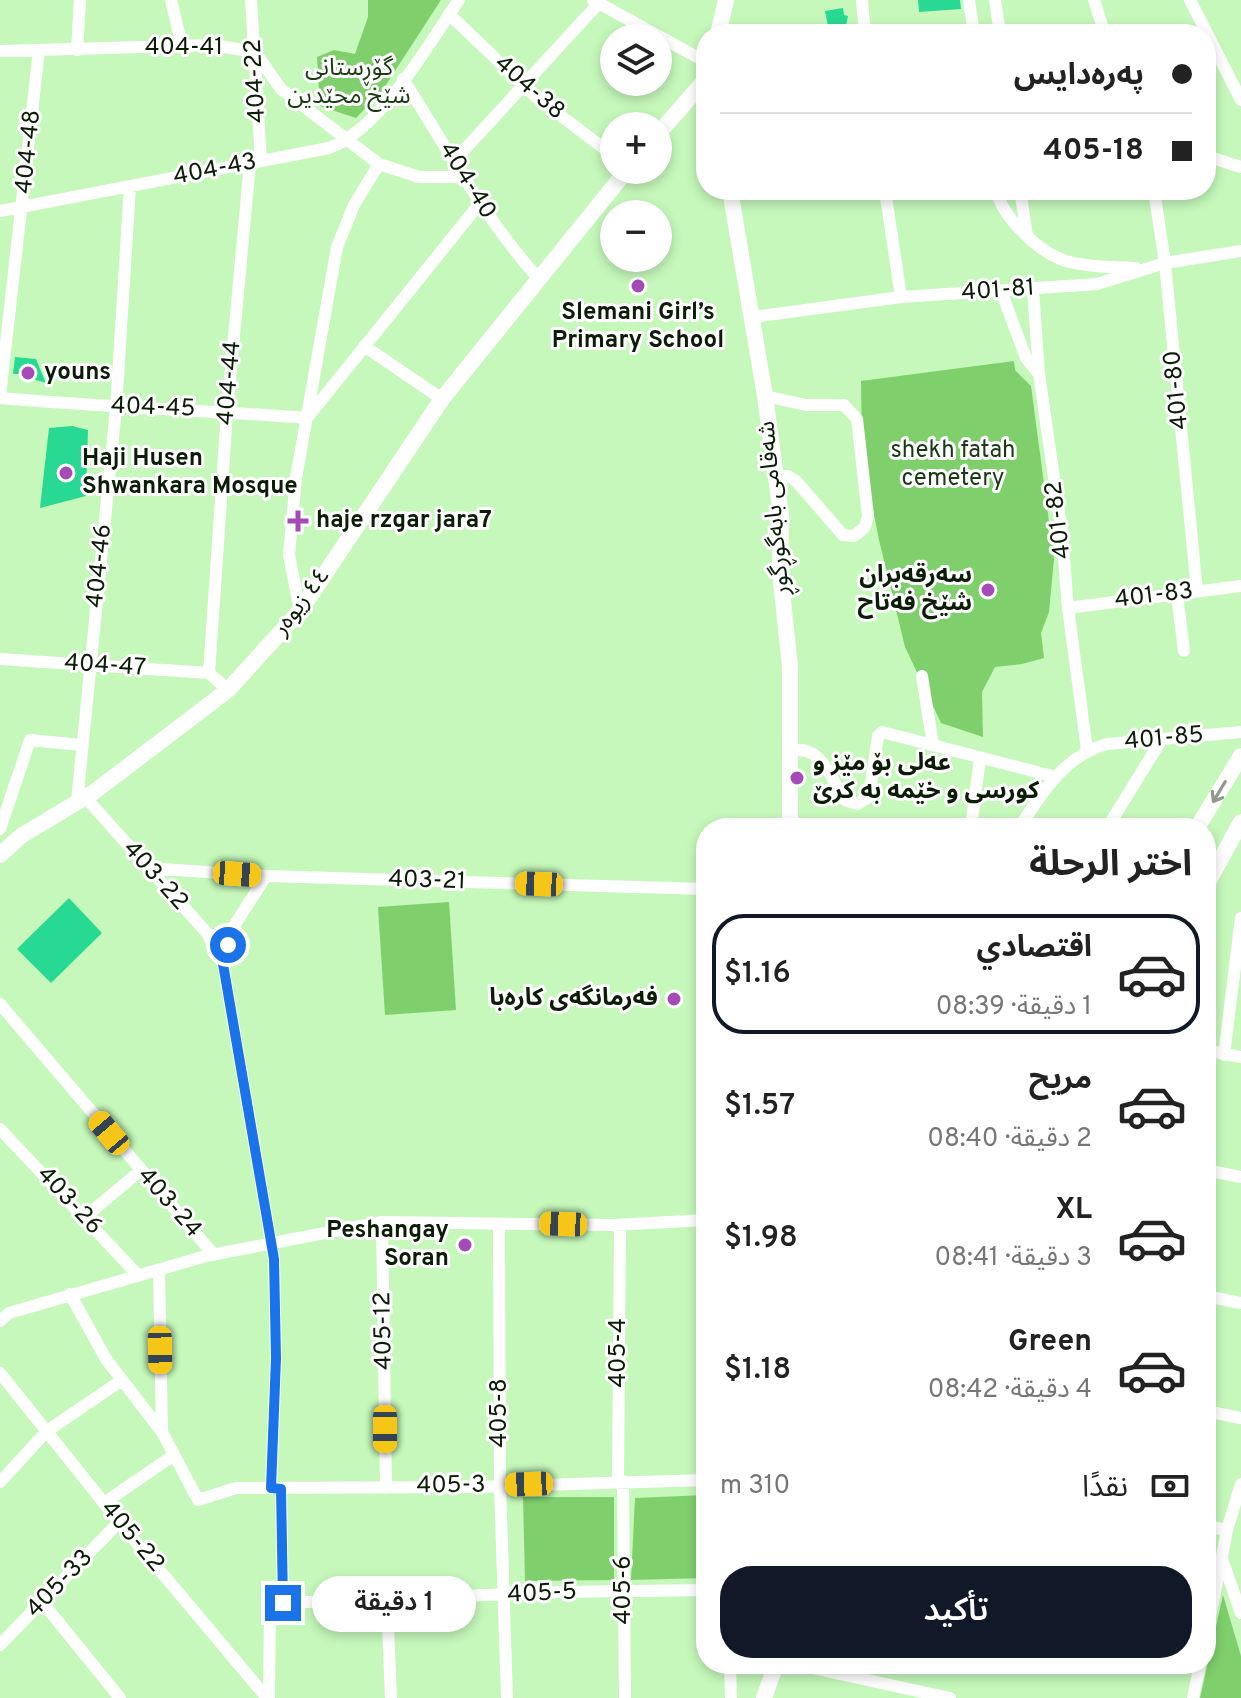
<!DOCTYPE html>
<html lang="ar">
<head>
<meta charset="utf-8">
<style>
	:root { --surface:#fff; --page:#f2f2f2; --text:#222; --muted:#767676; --line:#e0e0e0; --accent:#111827 }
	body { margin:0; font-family:Overpass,"Noto Sans Arabic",sans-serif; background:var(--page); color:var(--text); direction:rtl; height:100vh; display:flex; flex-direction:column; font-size:30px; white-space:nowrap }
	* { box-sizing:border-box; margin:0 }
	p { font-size:26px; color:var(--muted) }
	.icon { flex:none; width:44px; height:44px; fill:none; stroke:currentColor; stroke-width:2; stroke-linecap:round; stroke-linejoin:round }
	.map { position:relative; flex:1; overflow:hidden; direction:ltr }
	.side { position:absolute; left:696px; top:818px; width:520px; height:856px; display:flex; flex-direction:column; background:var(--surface); border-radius:32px; box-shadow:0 4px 12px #0003; direction:rtl }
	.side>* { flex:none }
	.guide { position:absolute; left:696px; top:24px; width:520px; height:176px; border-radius:32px; box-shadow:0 4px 12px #0003; direction:rtl; display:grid; align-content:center; height:176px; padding:0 24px; background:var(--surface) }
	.fabs { position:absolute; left:600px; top:24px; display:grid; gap:16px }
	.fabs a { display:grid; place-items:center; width:72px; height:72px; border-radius:50%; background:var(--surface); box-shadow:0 4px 12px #0003; font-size:40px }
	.end { position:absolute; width:36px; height:36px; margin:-18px; border:10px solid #1a73e8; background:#fff; box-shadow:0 0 0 4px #fff }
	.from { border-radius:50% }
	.bubble { position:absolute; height:56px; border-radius:28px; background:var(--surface); box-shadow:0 4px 12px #0003; font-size:26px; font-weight:600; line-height:56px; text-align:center; direction:rtl }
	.car { position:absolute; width:24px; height:48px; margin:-24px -12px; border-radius:10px; box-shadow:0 0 6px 2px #0007; background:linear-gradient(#f5c518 24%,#345 0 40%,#f5c518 0 76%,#345 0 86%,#f5c518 0) }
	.guide b { display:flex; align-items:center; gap:28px; height:76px; font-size:30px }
	.guide b+b { border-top:2px solid var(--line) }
	.guide i { width:20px; height:20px; background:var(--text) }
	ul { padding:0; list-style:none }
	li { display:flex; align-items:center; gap:24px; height:120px; margin:0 16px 12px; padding:0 8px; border:4px solid transparent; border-radius:32px }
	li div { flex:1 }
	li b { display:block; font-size:30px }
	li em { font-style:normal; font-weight:600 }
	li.active { border-color:var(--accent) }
	li>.icon { width:72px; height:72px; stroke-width:1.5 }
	h2 { padding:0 24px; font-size:36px; line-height:96px }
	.pay { display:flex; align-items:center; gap:20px; height:88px; padding:0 24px; font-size:30px }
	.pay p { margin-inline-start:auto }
	.button { display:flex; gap:16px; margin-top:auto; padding:16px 24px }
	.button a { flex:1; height:92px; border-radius:32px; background:var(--accent); color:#fff; font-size:32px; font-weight:600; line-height:92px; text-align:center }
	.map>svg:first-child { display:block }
	.green { fill:#7fd06d }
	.building { fill:#28d993 }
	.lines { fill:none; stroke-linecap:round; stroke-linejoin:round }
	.street { stroke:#fff; stroke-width:12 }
	.secondary { stroke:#fff; stroke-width:16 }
	.oneway { stroke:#91998f }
	.route { stroke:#1a73e8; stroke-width:10 }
	.poi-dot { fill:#a44bb7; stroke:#fff; stroke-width:3 }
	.labels { text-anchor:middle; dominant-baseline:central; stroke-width:6; stroke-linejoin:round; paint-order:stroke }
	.street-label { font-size:24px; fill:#0b1d07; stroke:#fff }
	.park-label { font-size:24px; fill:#193b11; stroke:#fff }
	.poi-label { font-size:24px; font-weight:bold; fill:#0b1d07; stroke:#fff; text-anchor:start }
</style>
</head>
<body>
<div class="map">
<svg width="1241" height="1698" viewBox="0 0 1241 1698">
	<rect width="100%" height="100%" fill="#c5f8ba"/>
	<path class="green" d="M368,0H441L382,91L356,118L320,106L317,57L334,50L355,54L368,17Z
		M1014,361L1015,370L1031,386L1054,559L1049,612L1041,633L1044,658L1022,664L995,667L982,692L983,737L941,723L905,647L879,540L862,455L861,381Z
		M449,902L456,1010L385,1015L378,907Z
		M706,1495V1578L631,1580L635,1498Z
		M523,1497H614V1580L525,1581Z
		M1223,1595L1241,1656V1698H1200Z"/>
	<path class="building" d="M918,0H960L961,9L919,12Z
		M843,8L844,15L848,16L845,30H832V26H828L825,11Z
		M15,357L36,359L46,383L29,378L25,374H13Z
		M72,426L88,430L86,496L40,508L49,428Z
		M69,898L102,933L51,983L17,949Z"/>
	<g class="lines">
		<path class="street" d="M171,0L182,46
			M251,0L261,161
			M593,0L706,62
			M862,0L865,34
			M969,0L974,34
			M995,0L1000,34
			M1094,0L1105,34
			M1190,0L1241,100
			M449,14L536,97L614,156
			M77,50L80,0
			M0,51L213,45L255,52L281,89L379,164L419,177H465
			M403,79C446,146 484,218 538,278
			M1206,156L1241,167
			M455,160L599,3
			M885,190L901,297
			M997,190C1001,217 1040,253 1066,261C1088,267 1113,267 1136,268
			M1020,190L1027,236
			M1154,190L1165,263L1197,591
			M0,211L329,148C382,128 426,47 459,0
			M1033,289L1039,374L1062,533L1068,608L1087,750
			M1001,291L1026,358L1039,374
			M753,317L901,297L1097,284L1165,263L1241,251
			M364,346L442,399
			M0,396L39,50
			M765,396L806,405H844L857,419L868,516L865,527L854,536L843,535L796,481L788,476L776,477
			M0,398C102,407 204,410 307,418L480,203
			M1177,594L1184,651
			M1068,608L1241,586
			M300,611L289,555L296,478L337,247L354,205L379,164
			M0,659L209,673
			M922,676L933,745
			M228,690L209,673L227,412L250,163
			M789,751C822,743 830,778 845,800L857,804L869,797L878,736L882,732L1056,777
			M85,797L207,933L223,964L274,1259L276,1358L271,1488
			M77,802L116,408L130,186
			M971,828L980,758
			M1019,828C1041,794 1065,755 1107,744L1241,732
			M1107,828L1162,739
			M0,829L30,740L82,745
			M147,868L266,876L706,889
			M223,964L234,926L266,876
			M0,1004L214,1255
			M1206,1050L1241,1057
			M1224,1055L1241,918
			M0,1129L137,1274
			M1206,1170L1241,1177
			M84,1218L141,1170
			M382,1222L386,1488
			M499,1224L500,1485L507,1698
			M159,1269L162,1432
			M70,1294L106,1359L162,1432L198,1500L236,1488L473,1487L706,1480
			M1206,1296L1241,1303
			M0,1321L9,1313L206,1256L382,1222L613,1225L706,1220
			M0,1373L119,1522L267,1698
			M1206,1411L1241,1418
			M618,1481L620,1225
			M623,1481L625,1698
			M0,1482L47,1431L122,1380
			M104,1503L174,1455
			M1206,1526L1227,1530
			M1222,1559L1241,1613
			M387,1600L391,1698
			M43,1603L120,1698
			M283,1603L560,1592L706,1590
			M1206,1638L1227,1530L1241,1484
			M0,1645L119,1522
			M730,1664L731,1698
			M794,1664L950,1698
			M269,1698L270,1607L283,1603L281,1489
			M1193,1698L1200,1664"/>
		<path class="secondary" d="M718,34L726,0
			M658,134L706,79
			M730,190L765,396L781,515L780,572L790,667V828
			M1197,828L1241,756
			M0,855L21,836L94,792L228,690L300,611L442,399L627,170
			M1206,886L1241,822
			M764,1698L776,1664"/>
	</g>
	<defs><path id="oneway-shaft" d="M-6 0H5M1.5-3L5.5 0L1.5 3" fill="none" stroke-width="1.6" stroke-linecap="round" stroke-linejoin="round" transform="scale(2)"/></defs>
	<use class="oneway" href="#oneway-shaft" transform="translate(1219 792) rotate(121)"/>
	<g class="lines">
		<path class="route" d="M228,945L223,964L274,1259L276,1358L271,1488L281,1489L283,1603"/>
	</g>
	<g class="poi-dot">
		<circle cx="638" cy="286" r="8"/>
		<circle cx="28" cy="373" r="8"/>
		<circle cx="66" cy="473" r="8"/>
		<path d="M294 509h8v8h8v8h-8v8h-8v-8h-8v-8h8z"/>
		<circle cx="988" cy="590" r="8"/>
		<circle cx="797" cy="778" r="8"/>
		<circle cx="674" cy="999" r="8"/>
		<circle cx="465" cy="1245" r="8"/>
	</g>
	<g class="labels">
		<g class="street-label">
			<text x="184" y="48">404-41</text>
			<text transform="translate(256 81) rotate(-93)">404-22</text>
			<text transform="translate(529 88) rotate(41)">404-38</text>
			<text transform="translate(29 152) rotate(-84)">404-48</text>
			<text transform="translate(215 170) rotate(-11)">404-43</text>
			<text transform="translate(467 181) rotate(58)">404-40</text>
			<text transform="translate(998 291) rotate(-4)">401-81</text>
			<text transform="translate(230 383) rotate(-85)">404-44</text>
			<text transform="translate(1177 390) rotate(-96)">401-80</text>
			<text transform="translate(153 408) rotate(2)">404-45</text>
			<text transform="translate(775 508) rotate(-95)">شەقامی بابەگوڕگوڕ</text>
			<text transform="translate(1059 520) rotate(-97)">401-82</text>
			<text transform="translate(100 566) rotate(-84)">404-46</text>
			<text transform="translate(1154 596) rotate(-7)">401-83</text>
			<text transform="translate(302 602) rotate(-53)">٤٤ زیوەر</text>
			<text transform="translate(105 666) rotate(4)">404-47</text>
			<text transform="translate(1164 739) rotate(-5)">401-85</text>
			<text transform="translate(155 876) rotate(48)">403-22</text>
			<text transform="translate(427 881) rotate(2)">403-21</text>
			<text transform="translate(69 1201) rotate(47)">403-26</text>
			<text transform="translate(169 1203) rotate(49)">403-24</text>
			<text transform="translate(384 1331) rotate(-91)">405-12</text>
			<text transform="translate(619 1353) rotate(-90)">405-4</text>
			<text transform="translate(500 1413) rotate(-90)">405-8</text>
			<text transform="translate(451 1486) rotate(-1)">405-3</text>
			<text transform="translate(132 1537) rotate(50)">405-22</text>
			<text transform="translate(60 1584) rotate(-46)">405-33</text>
			<text transform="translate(624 1590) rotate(-90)">405-6</text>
			<text transform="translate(542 1594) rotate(-3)">405-5</text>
		</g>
		<g class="park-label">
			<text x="349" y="69">گۆڕستانی<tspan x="349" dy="28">شێخ محێدین</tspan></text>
			<text x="953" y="451">shekh fatah<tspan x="953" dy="28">cemetery</tspan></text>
		</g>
		<g class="poi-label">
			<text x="638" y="313" text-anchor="middle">Slemani Girl’s<tspan x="638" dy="28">Primary School</tspan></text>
			<text x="44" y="373">youns</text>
			<text x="82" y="459">Haji Husen<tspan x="82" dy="28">Shwankara Mosque</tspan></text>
			<text x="316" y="521">haje rzgar jara7</text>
			<text x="972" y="576" text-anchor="end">سەرقەبران<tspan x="972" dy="28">شێخ فەتاح</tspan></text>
			<text x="813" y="764">عەلی بۆ مێز و<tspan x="813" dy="28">کورسی و خێمە بە کرێ</tspan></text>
			<text x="658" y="999" text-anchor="end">فەرمانگەی کارەبا</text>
			<text x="449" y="1231" text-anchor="end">Peshangay<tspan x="449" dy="28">Soran</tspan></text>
		</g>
	</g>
</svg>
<div class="fabs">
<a><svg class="icon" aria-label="layers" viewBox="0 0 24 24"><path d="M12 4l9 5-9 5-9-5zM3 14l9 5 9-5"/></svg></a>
<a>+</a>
<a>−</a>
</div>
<i class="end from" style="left:228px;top:945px"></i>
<i class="end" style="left:283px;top:1603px"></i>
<div class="bubble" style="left:312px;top:1576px;width:164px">1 دقيقة</div>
<i class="car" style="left:237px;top:874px;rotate:94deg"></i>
<i class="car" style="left:539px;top:884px;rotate:272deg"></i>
<i class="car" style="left:109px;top:1133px;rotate:320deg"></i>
<i class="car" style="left:563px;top:1224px;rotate:272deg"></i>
<i class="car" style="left:160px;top:1350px;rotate:179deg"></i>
<i class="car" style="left:385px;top:1429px;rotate:180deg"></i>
<i class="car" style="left:529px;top:1484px;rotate:268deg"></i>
<div class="guide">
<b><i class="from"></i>پەرەدایس</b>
<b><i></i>405-18</b>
</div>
<section class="side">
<h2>اختر الرحلة</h2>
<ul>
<li class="active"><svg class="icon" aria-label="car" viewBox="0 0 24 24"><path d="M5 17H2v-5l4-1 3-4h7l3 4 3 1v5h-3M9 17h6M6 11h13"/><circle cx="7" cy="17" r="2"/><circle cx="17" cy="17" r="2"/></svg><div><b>اقتصادي</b><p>1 دقيقة · 08:39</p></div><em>$1.16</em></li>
<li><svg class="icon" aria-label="car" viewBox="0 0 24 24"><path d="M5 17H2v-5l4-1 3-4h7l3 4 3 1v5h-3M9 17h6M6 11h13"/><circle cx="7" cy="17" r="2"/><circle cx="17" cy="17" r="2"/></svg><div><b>مريح</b><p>2 دقيقة · 08:40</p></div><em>$1.57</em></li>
<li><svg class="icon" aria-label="car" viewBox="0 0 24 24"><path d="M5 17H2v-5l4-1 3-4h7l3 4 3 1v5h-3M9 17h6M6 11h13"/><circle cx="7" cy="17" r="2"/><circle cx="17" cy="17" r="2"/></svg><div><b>XL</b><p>3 دقيقة · 08:41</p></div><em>$1.98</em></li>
<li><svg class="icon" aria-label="car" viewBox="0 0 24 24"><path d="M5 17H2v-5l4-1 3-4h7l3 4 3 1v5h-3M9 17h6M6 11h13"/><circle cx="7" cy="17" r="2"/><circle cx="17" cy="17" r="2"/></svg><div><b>Green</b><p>4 دقيقة · 08:42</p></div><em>$1.18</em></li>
</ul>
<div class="pay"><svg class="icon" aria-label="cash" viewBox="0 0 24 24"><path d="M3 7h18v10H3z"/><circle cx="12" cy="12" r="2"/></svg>نقدًا<p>310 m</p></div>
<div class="button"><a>تأكيد</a></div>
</section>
</div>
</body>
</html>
